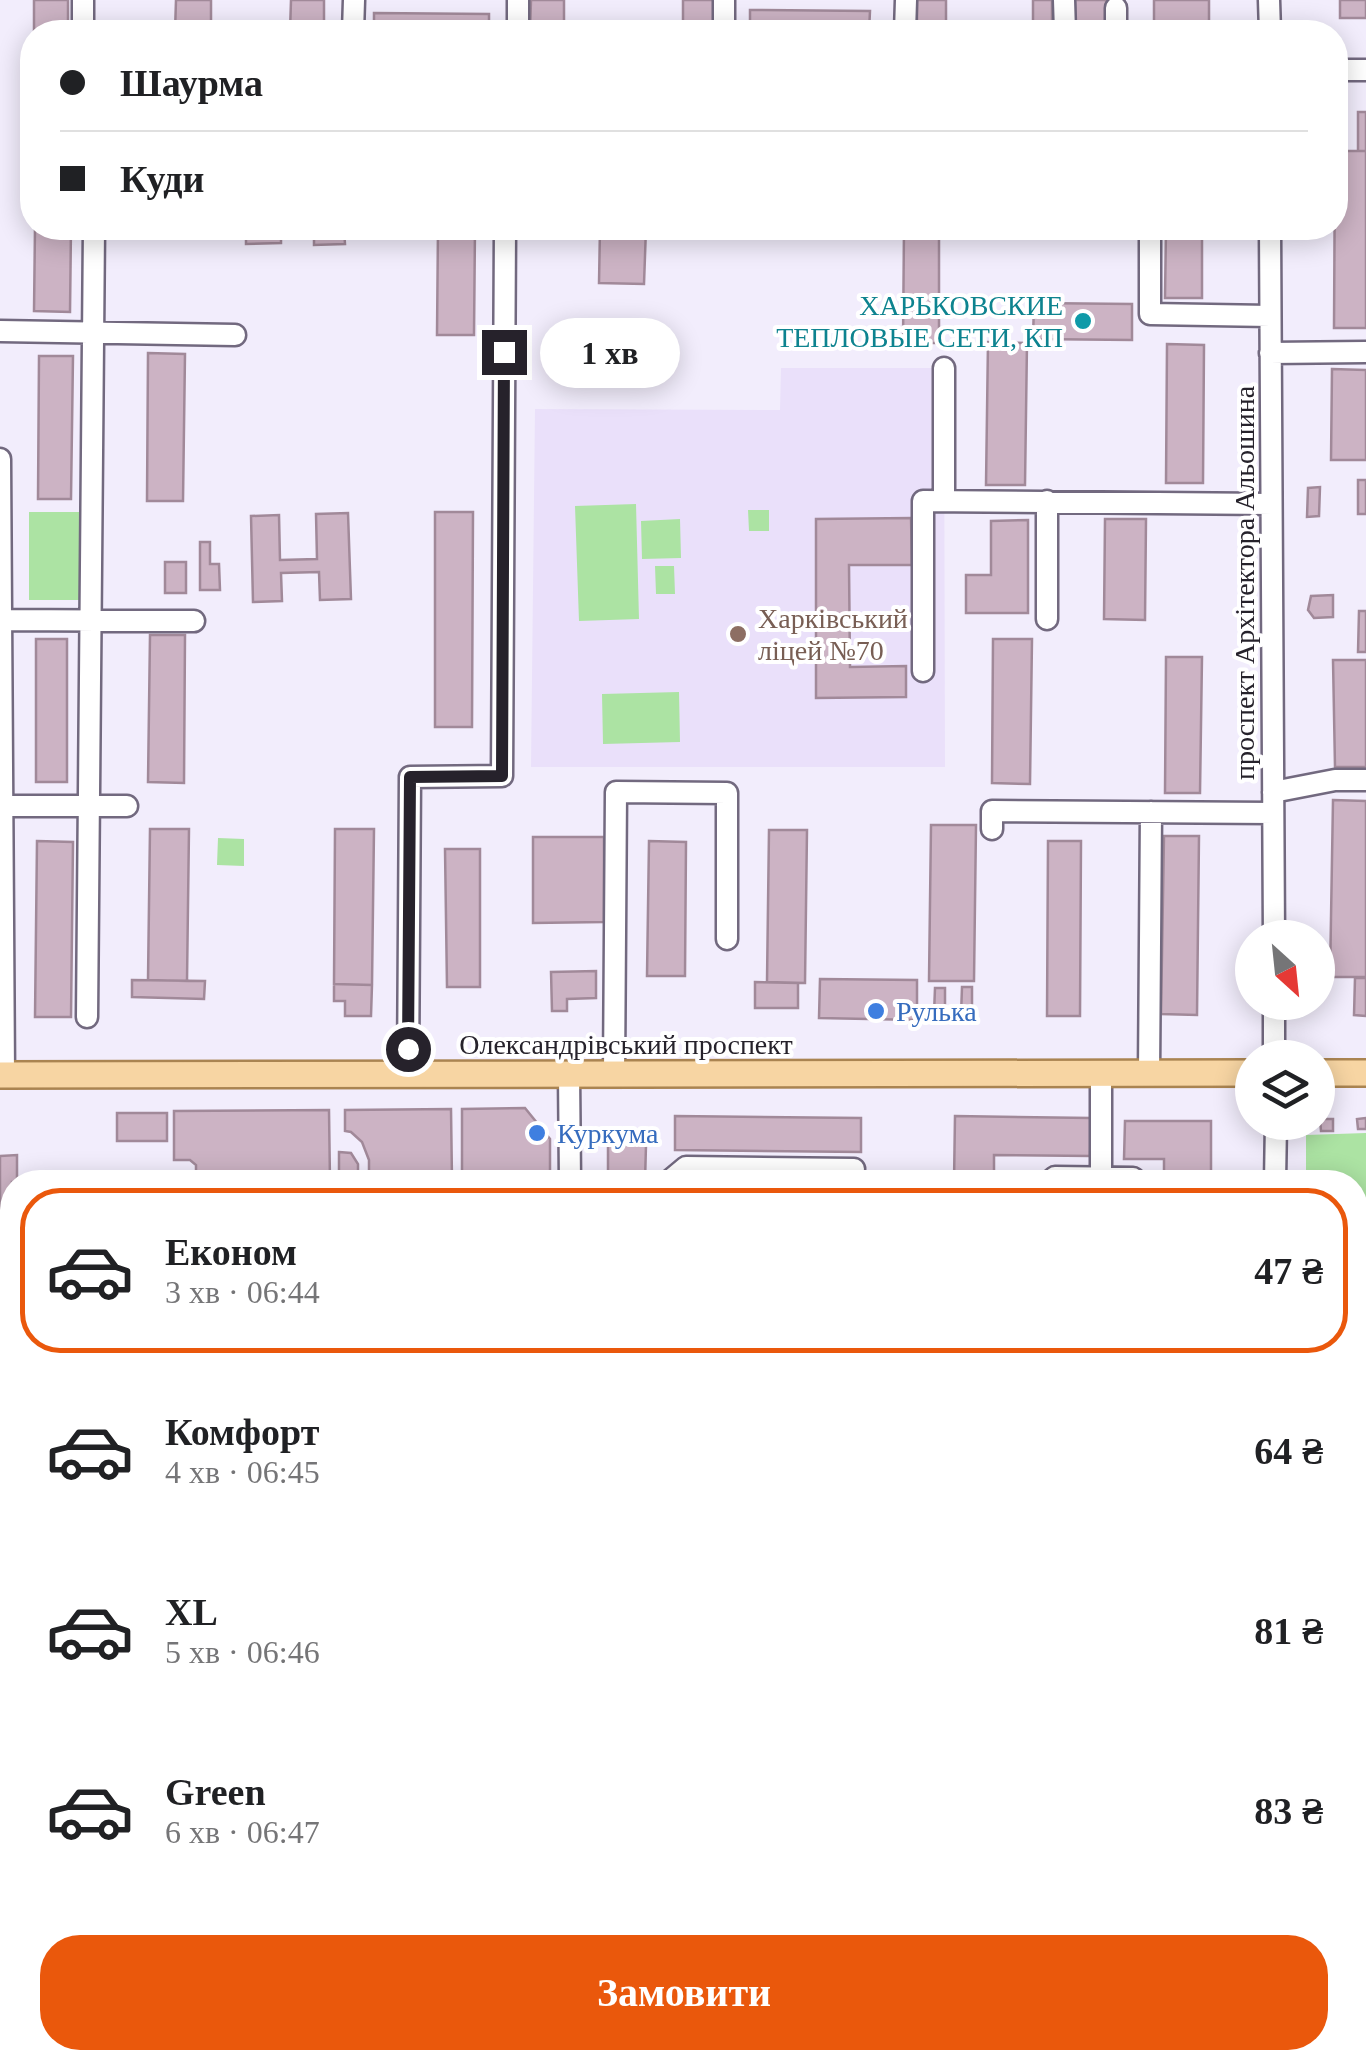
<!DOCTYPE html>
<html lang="uk">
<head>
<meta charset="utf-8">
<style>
	:root { --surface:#fff; --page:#f6f6f6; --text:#202124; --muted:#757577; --line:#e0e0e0; --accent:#ea580c }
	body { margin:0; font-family:"Times New Roman",serif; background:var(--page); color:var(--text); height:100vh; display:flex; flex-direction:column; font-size:38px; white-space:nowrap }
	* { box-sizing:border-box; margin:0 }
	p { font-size:32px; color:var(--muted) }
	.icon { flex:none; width:55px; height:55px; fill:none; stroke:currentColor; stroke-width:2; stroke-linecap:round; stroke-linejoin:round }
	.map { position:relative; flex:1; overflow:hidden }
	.drawer { position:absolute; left:0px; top:1170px; width:1368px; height:900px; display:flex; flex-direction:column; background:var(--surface); border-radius:40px 40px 0 0; box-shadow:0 5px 25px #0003 }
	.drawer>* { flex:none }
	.guide { position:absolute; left:20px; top:20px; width:1328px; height:220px; border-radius:40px; box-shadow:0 5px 25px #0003; display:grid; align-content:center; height:220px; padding:0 40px; background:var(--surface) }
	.needle { width:65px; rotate:153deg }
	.fabs { position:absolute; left:1235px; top:920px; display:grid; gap:20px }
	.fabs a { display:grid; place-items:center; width:100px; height:100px; border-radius:50%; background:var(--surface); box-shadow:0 5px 25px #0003; font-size:50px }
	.end { position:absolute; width:45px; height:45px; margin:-22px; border:12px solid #26222b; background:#fff; box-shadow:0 0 0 5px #fff }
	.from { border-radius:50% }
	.bubble { position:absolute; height:70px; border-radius:35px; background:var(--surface); box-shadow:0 5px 25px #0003; font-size:32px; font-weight:600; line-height:70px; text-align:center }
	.guide b { display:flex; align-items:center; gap:35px; height:95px; font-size:38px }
	.guide b+b { border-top:2px solid var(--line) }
	.guide i { width:25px; height:25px; background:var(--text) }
	ul { padding:18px 0 0; list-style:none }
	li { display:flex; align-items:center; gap:30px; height:165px; margin:0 20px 15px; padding:0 20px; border:5px solid transparent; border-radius:40px }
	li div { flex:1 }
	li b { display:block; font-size:38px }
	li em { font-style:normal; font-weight:600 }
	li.on { border-color:var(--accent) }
	li>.icon { width:90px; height:90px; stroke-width:1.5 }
	.primary-button { display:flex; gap:20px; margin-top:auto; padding:20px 40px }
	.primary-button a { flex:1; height:115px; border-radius:40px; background:var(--accent); color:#fff; font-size:40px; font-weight:600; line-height:115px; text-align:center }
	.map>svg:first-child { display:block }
	.built { fill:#eae0fa }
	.green { fill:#ace3a3 }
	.building { fill:#ccb3c4; stroke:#a18999; stroke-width:2.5 }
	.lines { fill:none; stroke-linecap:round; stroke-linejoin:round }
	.minor-casing { stroke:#72697f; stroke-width:25 }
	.major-casing { stroke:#aa8451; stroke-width:30 }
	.minor { stroke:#fff; stroke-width:20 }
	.major { stroke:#f7d5a3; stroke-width:25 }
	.route { stroke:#26222b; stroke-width:12 }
	.culture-dot { fill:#0f9aa8; stroke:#fff; stroke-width:4 }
	.education-dot { fill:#8d6e63; stroke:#fff; stroke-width:4 }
	.shop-dot { fill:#3f7fe0; stroke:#fff; stroke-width:4 }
	.labels { text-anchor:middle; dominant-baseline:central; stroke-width:8; stroke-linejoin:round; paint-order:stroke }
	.culture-label { font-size:28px; fill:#0d838f; stroke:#fff; text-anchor:end }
	.street-label { font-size:28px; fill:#26222b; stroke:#fff }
	.education-label { font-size:28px; fill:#785e54; stroke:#fff; text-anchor:start }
	.shop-label { font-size:28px; fill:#366cbe; stroke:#fff; text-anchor:start }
</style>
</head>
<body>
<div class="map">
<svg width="1366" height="2070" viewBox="0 0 1366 2070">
	<rect width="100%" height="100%" fill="#f2edfc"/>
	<path class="built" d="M781,368H944L945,767H531L535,409L780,410Z
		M833,2058H1239V2070H833Z"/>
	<path class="green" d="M636,504L639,619L579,621L575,506Z
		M748,510H769V531H749Z
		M29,512H81V600H29Z
		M680,519L681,558L642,559L641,521Z
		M674,566L675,594H656L655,566Z
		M679,692L680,742L603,744L602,694Z
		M218,838L244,839V866L217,865Z
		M1366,1133V1327L1355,1328V1182H1306V1135Z
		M1355,1647H1366V2070H1297V2058H1355Z
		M891,2058H965V2070H891Z"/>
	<path class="building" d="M34,0H68V32H34Z
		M176,0H211V32H175Z
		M291,0H324V32H290Z
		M531,0H564V32H530Z
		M683,0H717L716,32H683Z
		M917,0H946V32H917Z
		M1033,0H1052V32H1033Z
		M1075,0H1106L1107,32H1076Z
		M1154,0H1209V32H1154Z
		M1340,0H1366V18H1340Z
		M750,10L870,11L869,32H750Z
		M374,13L489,14V32H374Z
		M1358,112H1366V151H1358Z
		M1335,151H1366V328H1334Z
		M35,228H71L70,312L34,311Z
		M246,228H281V243L246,244Z
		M314,228H344L345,244L314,245Z
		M438,228H475L474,335H437Z
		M600,228H646L644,284L599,283Z
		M904,228H939V343H903Z
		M1166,228H1202V298H1165Z
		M1034,303L1132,304V340L1033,339Z
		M988,342L1027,343L1025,485H986Z
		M1167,344L1204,345L1203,483H1166Z
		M148,353L185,354L183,501H147Z
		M39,356H73L71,499H38Z
		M1332,369L1366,370V460H1331Z
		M1358,480H1366V514H1358Z
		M1320,487L1319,516L1307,517L1308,488Z
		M435,512H473L472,727H435Z
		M348,513L351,599L320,600L319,572L281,573L282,601L253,602L251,516L279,515L280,560L317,559L316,514Z
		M911,518L912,565H849L850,667L906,666V697L816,698V519Z
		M1105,519H1146L1145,620L1104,619Z
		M1028,520V613H966V575H991V521Z
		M200,542H210V564H219L220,590H200Z
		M165,562H186V593H165Z
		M1333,595V617L1314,618L1308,610L1311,596Z
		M1359,611H1366V652H1358Z
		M150,635H185L184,783L148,782Z
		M36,639H67V782H36Z
		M993,639H1032L1030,784L992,783Z
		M1166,657H1202L1200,793H1165Z
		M1333,660H1366V767H1335Z
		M1333,800L1366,801V977H1330Z
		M931,825H976L974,981H929Z
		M150,829H189L187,981L148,980Z
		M335,829H374L372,985L334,984Z
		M769,830H807L805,983L767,982Z
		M1164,836H1199L1197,1015L1161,1014Z
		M533,837H604V922L533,923Z
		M37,841L73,842L71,1017H35Z
		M649,841L686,842L685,976H647Z
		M1048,841H1081L1080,1016H1047Z
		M445,849H480V987H447Z
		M596,971V998L567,999V1011H552L551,972Z
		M1355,978H1366V1016L1354,1015Z
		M820,979L917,980V1020L819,1018Z
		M132,980L205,981L204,999L132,997Z
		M755,982L798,983V1008H755Z
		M334,984L372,985L371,1016H345V1001H334Z
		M962,987H972V1016L961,1015Z
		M935,988H945V1014H934Z
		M525,1108L550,1139V1182H462V1109Z
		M451,1109L452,1180L369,1181V1160L362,1142L351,1132L345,1131V1110Z
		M329,1110L330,1182H196V1165L190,1160H174V1111Z
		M117,1113H167V1141H117Z
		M675,1116L861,1118V1152L675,1150Z
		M955,1116L1091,1118L1090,1156L994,1155V1182H954Z
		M1366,1118V1129H1358L1357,1119Z
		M1320,1119H1333V1131H1321Z
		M1125,1121H1211V1182H1164V1159H1124Z
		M608,1145H646L645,1182H608Z
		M339,1152L351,1153L358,1164V1181H339Z
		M17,1155V1182H12V1210H0V1156Z
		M180,1177V1182H36V1179Z
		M0,1967L12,1968V2002H0Z
		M502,2058H534V2070H502Z
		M668,2058H704L703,2070H668Z
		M1121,2058H1164V2062H1153V2070H1121Z"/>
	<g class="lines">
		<defs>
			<path id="minor" d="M724,0V32
				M1064,0L1065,32
				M1269,0L1270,32
				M1116,8V32
				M83,32V0
				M353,32L354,0
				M518,32V0
				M905,32L906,0
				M1335,70H1366
				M1150,228V314L1270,316
				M1270,228L1274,938
				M0,331L235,335
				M1270,353L1366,352
				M944,368V501
				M0,459L4,1075
				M1047,501V619
				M1,620L194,621
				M923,671V501L1271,504
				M1273,792L1335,780H1366
				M2,806H127
				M992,829V811L1273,813
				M1274,1002V1058
				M87,1017L94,228
				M1149,1073L1151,812
				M408,1074L410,777L502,776L505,228
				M569,1074L570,1182
				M614,1074L616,792L727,793V939
				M1101,1177V1073
				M668,1182L686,1167L854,1169
				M1049,1182L1055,1177L1133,1178L1138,1182
				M1275,1182L1276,1122
				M1355,1328L1366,1327
				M1355,1626H1366
				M0,1630H12
				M0,1701H12
				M0,1945H12
				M0,2021L12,2022
				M36,2058V2070
				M571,2058V2070
				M1206,2058V2070
				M475,2070V2058
				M708,2070V2058
				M1272,2070V2058"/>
			<path id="major" d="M1318,1073H1366
				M0,1075L1252,1073"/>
		</defs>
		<use href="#minor" class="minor-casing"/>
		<use href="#major" class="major-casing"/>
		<use href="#minor" class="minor"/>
		<use href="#major" class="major"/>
	</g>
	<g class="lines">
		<path class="route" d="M408,1049L410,777L502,776L504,352"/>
	</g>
	<circle class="culture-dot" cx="1083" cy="321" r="10"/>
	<circle class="education-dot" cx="738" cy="634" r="10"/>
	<g class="shop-dot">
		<circle cx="876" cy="1011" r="10"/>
		<circle cx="537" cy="1133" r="10"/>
	</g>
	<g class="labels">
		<g class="culture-label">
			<text x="1063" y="305">ХАРЬКОВСКИЕ<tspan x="1063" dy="32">ТЕПЛОВЫЕ СЕТИ, КП</tspan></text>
		</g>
		<g class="street-label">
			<text transform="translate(1244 583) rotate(-90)">проспект Архітектора Альошина</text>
			<text x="626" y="1044">Олександрівський проспект</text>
		</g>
		<g class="education-label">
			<text x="758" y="618">Харківський<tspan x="758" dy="32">ліцей №70</tspan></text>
		</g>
		<g class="shop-label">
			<text x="896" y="1011">Рулька</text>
			<text x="557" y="1133">Куркума</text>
		</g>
	</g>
</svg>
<div class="fabs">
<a><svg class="needle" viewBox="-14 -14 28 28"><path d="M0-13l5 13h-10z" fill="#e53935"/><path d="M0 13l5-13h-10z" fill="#757577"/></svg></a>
<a><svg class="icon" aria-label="layers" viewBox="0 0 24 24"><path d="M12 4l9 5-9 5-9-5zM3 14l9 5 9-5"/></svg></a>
</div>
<i class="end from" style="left:408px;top:1049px"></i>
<i class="end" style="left:504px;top:352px"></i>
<div class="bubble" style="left:540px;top:318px;width:140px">1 хв</div>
<div class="guide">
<b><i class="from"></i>Шаурма</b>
<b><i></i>Куди</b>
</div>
<section class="drawer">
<ul>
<li class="on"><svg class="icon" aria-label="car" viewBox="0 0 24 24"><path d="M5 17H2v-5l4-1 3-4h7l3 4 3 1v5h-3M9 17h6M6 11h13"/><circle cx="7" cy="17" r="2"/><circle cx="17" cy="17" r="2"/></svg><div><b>Економ</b><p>3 хв · 06:44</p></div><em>47 ₴</em></li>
<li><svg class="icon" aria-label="car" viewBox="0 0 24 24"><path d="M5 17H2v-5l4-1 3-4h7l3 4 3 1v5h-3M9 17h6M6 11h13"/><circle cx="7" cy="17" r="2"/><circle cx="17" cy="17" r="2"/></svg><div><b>Комфорт</b><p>4 хв · 06:45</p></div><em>64 ₴</em></li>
<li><svg class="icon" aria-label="car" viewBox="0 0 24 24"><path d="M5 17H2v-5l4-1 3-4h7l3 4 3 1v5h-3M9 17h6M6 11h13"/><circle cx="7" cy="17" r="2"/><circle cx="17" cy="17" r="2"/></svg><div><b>XL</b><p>5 хв · 06:46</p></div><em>81 ₴</em></li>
<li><svg class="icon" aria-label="car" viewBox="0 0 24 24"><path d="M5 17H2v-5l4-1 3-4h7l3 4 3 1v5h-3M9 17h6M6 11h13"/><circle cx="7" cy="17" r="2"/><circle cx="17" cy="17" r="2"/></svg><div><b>Green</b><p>6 хв · 06:47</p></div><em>83 ₴</em></li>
</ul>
<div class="primary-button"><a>Замовити</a></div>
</section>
</div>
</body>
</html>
